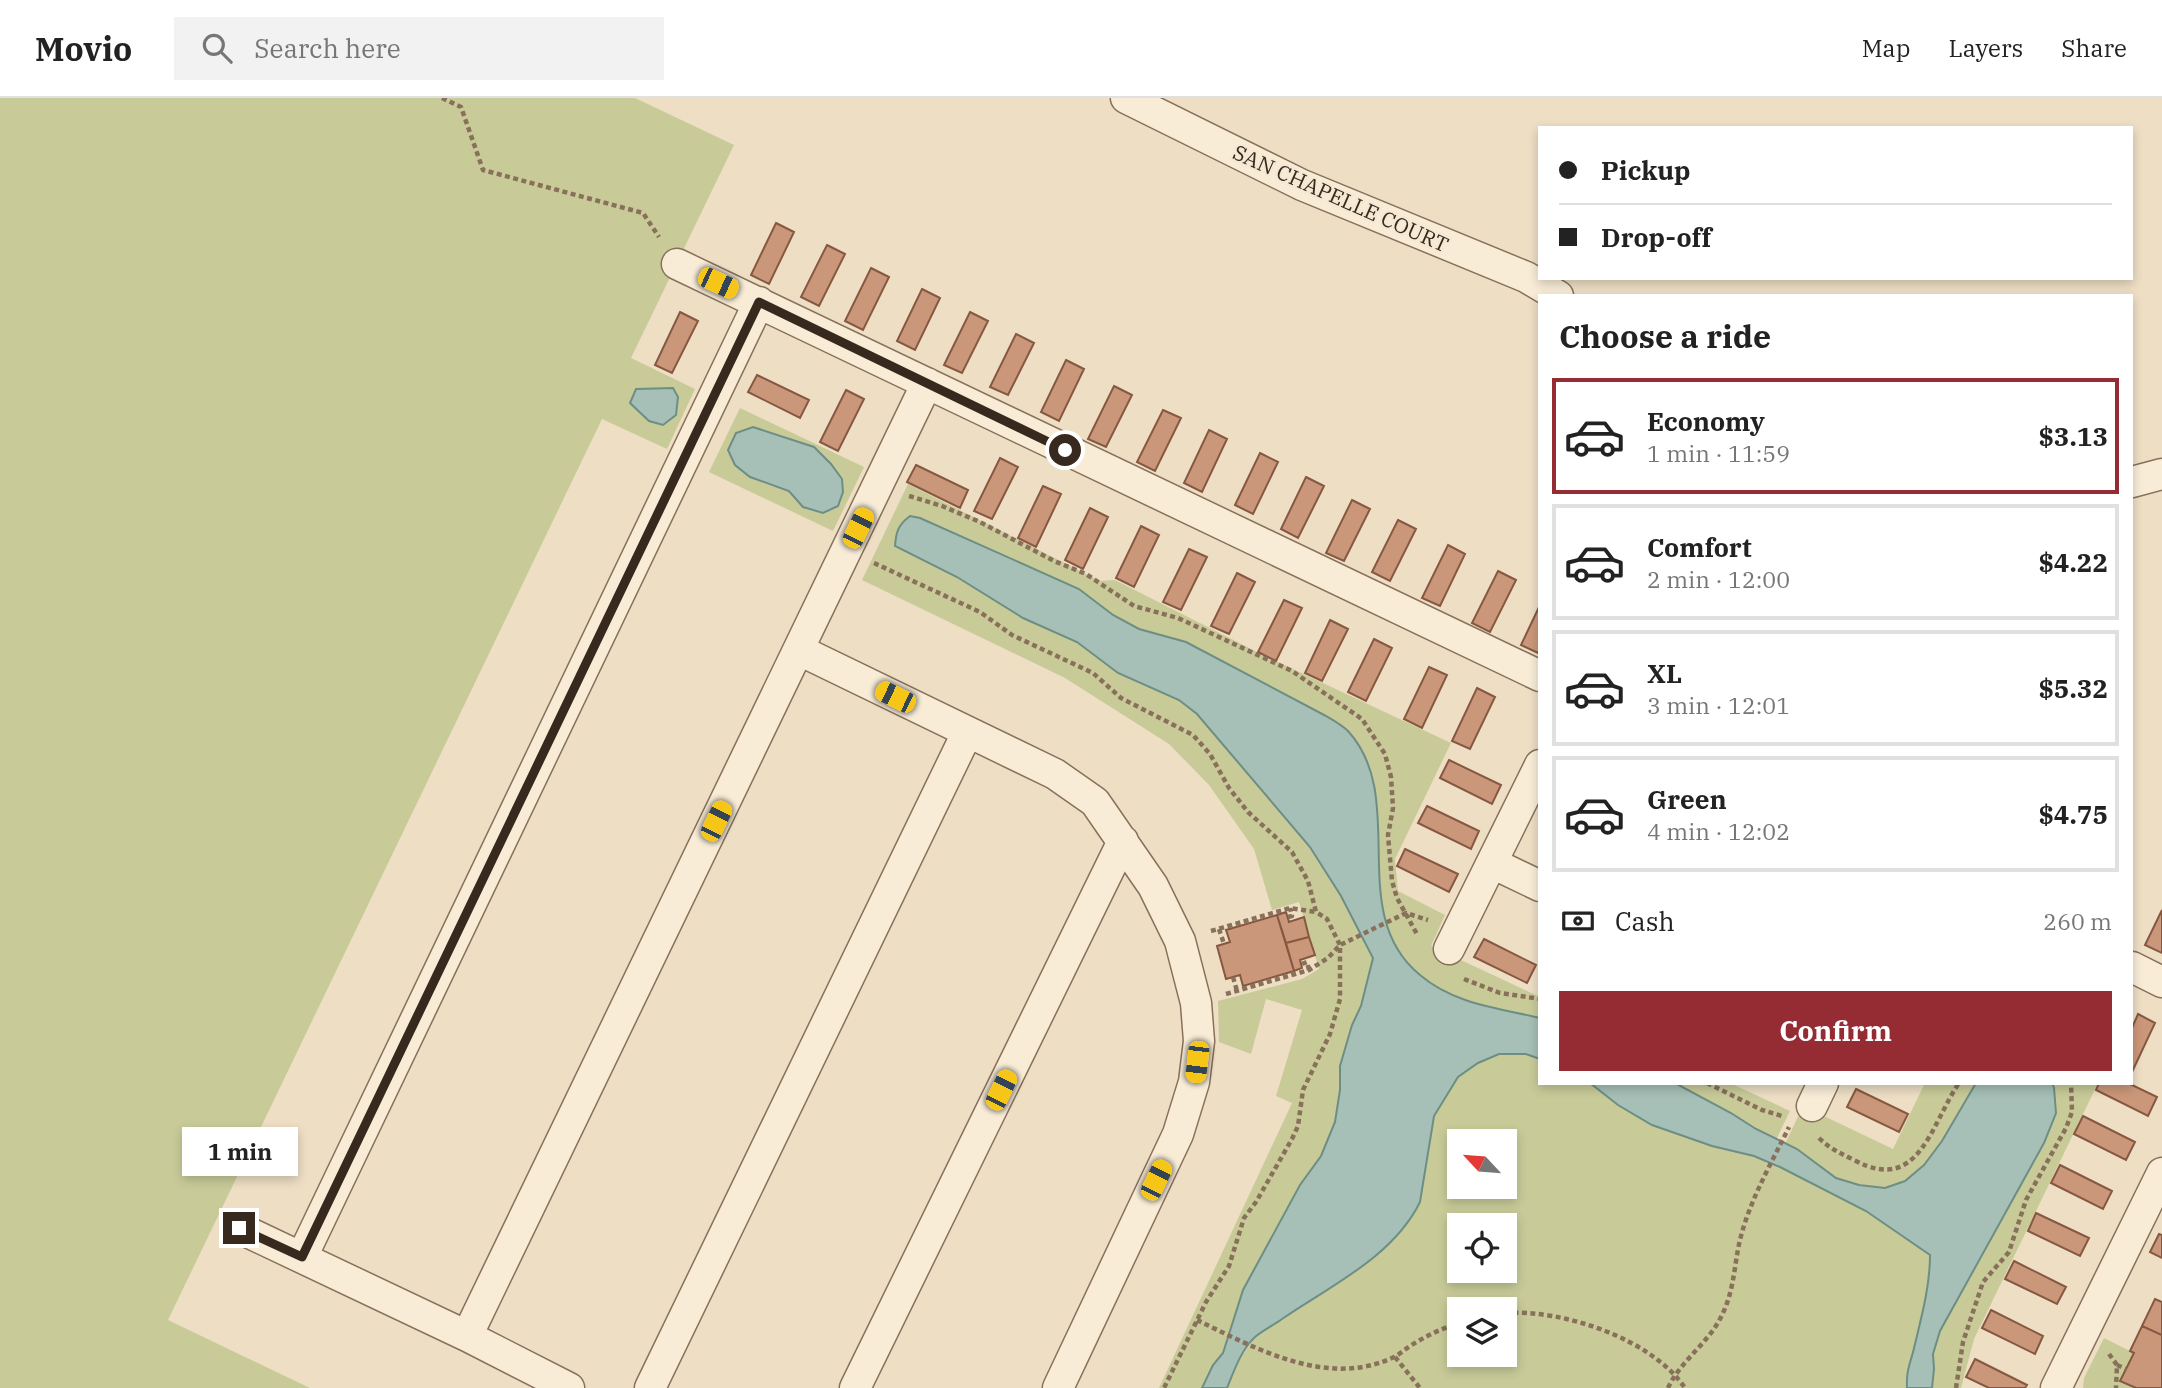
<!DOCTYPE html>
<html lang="en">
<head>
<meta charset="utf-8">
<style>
	:root { --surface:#fff; --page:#f2f2f2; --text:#222; --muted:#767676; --line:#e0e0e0; --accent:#962c33 }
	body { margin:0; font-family:"IBM Plex Serif",serif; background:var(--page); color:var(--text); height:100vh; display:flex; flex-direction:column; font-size:26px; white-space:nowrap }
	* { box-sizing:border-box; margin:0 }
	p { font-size:23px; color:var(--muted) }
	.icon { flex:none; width:38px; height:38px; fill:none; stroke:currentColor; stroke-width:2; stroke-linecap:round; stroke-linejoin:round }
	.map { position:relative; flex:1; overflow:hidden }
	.details { position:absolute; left:1538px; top:196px; width:595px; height:791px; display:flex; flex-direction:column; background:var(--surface); border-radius:0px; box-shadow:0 4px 10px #0003 }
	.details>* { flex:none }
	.hud { position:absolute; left:1538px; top:28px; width:595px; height:154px; border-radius:0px; box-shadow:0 4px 10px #0003; display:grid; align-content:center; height:154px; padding:0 21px; background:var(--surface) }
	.needle { width:46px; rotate:296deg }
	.controls { position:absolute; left:1447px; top:1031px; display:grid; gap:14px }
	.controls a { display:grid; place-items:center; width:70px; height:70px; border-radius:0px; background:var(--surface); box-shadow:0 4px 10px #0003; font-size:35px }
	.end { position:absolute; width:32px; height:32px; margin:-16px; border:9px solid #38291e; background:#fff; box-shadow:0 0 0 4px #fff }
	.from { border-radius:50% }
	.bubble { position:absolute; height:49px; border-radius:0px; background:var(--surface); box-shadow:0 4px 10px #0003; font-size:23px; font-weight:700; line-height:49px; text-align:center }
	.car { position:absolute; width:21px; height:42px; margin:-21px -10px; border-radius:9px; box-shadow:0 0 5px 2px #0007; background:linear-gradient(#f5c518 24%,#345 0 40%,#f5c518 0 76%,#345 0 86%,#f5c518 0) }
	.hud b { display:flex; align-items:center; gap:24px; height:66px; font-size:26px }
	.hud b+b { border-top:2px solid var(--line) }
	.hud i { width:18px; height:18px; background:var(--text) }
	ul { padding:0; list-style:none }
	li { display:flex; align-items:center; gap:21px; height:116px; margin:0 14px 10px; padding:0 7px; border:4px solid var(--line); border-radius:0px }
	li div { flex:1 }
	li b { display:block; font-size:26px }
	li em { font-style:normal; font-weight:700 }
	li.current { border-color:var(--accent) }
	li>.icon { width:63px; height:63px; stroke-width:1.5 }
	h2 { padding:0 21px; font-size:32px; line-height:84px }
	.pay { display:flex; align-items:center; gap:18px; height:77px; padding:0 21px; font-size:26px }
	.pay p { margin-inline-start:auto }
	.cta { display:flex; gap:14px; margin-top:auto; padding:14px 21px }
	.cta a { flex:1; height:80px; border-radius:0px; background:var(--accent); color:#fff; font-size:28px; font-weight:700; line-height:80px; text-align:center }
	header { display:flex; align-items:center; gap:42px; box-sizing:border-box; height:98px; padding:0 35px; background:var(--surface); border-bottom:2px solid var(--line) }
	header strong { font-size:33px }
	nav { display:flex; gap:38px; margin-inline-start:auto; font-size:24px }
	.search { width:490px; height:63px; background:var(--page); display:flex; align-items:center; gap:18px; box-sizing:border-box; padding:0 24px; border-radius:0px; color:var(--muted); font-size:26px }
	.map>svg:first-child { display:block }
	.green { fill:#c8cb98; fill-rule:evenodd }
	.water { fill:#a6c0b7; stroke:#6d8e84; stroke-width:2 }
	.building { fill:#cb977a; stroke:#865841; stroke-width:2 }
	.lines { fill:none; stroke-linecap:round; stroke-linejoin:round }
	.street-casing { stroke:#88705b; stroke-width:33 }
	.path { stroke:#88705b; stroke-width:4.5; stroke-dasharray:5 3.5; stroke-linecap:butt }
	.street { stroke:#f8ecd7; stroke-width:30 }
	.route { stroke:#38291e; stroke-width:9 }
	.labels { text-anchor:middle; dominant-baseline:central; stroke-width:5; stroke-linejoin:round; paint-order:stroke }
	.street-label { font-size:21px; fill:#38291e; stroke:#f5e9d3 }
</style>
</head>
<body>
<header>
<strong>Movio</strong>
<div class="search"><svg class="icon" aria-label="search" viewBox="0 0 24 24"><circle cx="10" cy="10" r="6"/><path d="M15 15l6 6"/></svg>Search here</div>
<nav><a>Map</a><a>Layers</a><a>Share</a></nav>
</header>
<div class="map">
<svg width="2162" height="1290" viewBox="0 0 2162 1290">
	<rect width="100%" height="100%" fill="#eddec4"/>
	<path class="green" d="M0,0H635L734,47L631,260L695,291L667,351L602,321L168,1222L310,1290H0Z
		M740,310L864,369L833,433L709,374Z
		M908,386L1100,483L1115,482L1259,555L1451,645L1395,761L1398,793L1445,817L1431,848L1540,899V920L1469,904L1440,891L1419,877L1392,844L1381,805L1377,700L1346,631L1326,618L1186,544L1139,531L1113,517L1079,491L986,449L895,448L957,479L1023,520L1077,544L1118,575L1179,602L1197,616L1310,749L1341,799L1373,860L1361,908L1352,927L1340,968V992L1335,1024L1321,1058L1300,1087L1243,1192L1223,1255L1213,1267L1202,1290H1159L1292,1005L1276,998L1302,912L1266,901L1251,956L1219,944L1218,903L1302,881L1319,871L1299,804L1272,812L1254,751L1209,687L1169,646L1065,580L862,482Z
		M1499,956H1526L1540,961V985H1590L1618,1007L1652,1027L1712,1048L1754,1058L1780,1069L1866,1113L1930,1157C1929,1187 1922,1217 1915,1246C1911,1265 1906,1270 1907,1290H1227L1240,1261L1256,1238L1366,1165L1393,1142L1414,1115L1434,1018L1458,979L1478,965ZM1460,1043H1505V1088H1460ZM1460,1127H1505V1172H1460ZM1460,1211H1505V1256H1460Z
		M1675,985H1730L1790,1013L1776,1042Z
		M1925,985H1976C1954,1019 1930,1080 1887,1089C1880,1091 1872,1088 1866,1087C1856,1086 1843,1083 1834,1079C1817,1069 1803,1054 1785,1046L1803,1008L1893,1051Z
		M2052,985H2098L1974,1241L1961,1290H1932L1934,1271L1933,1256L1940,1233L2044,1045L2056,1015L2054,990Z
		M2104,1240L2134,1255L2120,1282L2136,1290H2083L2084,1280Z"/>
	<path class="water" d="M673,290L678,299L676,317L663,327L649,323L630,305L636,291Z
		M753,329L814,349L831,366L842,381L843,394L838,408L823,415L803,409L789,393L750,379L735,367L728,352L736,335Z
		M910,418L920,420L1079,491L1113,517L1139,531L1186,544L1326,618C1333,622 1342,627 1348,633C1410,701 1344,815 1420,877C1454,906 1498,910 1540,920V961L1526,956H1499L1478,965L1458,979L1434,1018L1420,1104C1393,1159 1330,1188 1282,1221C1274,1227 1263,1232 1255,1239C1241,1252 1234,1273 1227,1290H1202L1213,1267L1223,1255L1243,1192L1300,1087L1321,1058L1335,1024L1340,992V968L1352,927L1361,908L1373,860L1341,798L1310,749L1197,616L1179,602L1118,575L1077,544L1023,520L957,479L895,448C896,434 898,427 910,418Z
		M1590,985H1675L1731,1015L1756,1031L1797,1051L1836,1080L1859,1087L1885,1090L1905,1083L1924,1067L1942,1043L1976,985H2052L2054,990L2056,1015L2044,1045L1940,1233L1933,1256L1934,1271L1932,1290H1907C1906,1270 1911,1265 1915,1246C1922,1217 1930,1187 1930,1157L1866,1113L1780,1069L1754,1058L1712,1048L1652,1027L1618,1007Z"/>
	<path class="building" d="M776,125L794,134L769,186L751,177Z
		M827,147L845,156L819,208L801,199Z
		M871,170L889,179L863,232L845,223Z
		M922,191L940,200L915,252L897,243Z
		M680,214L698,223L672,275L655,267Z
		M970,214L988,223L962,275L944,267Z
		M1016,236L1034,245L1008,297L990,289Z
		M1066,262L1084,271L1059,323L1041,314Z
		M757,277L809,302L800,320L748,294Z
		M1114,288L1132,297L1106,349L1088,341Z
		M846,292L864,301L838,353L820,344Z
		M1163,312L1181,320L1155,373L1137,364Z
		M1209,332L1227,341L1202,394L1184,385Z
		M1260,355L1278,364L1253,416L1235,407Z
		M1000,360L1018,369L992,421L974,413Z
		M916,367L968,392L960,410L907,384Z
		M1306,379L1324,388L1298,440L1281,431Z
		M1043,388L1061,396L1036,449L1018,440Z
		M1352,402L1370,411L1344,463L1326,455Z
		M1090,410L1108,419L1083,471L1065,462Z
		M1398,422L1416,431L1390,483L1372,474Z
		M1141,428L1159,437L1134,489L1116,480Z
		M1448,447L1465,456L1440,508L1422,500Z
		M1189,451L1207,459L1181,512L1163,504Z
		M1498,473L1516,482L1490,534L1472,525Z
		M1237,475L1255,484L1229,536L1211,528Z
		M1284,502L1302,510L1276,563L1258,554Z
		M1540,507V552L1538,555L1521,547Z
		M1330,522L1348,531L1322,583L1305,575Z
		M1374,541L1392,550L1366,603L1348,594Z
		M1429,569L1447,577L1422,630L1404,621Z
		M1477,590L1495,599L1470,651L1452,643Z
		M1449,662L1501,687L1492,706L1440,680Z
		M1427,708L1479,733L1471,751L1418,725Z
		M1405,751L1458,776L1449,794L1397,768Z
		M2162,812V855L2145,847Z
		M1286,814L1289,824L1304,819L1309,839L1286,845L1277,817Z
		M1277,817L1294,873L1243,888L1240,877L1226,881L1217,848L1230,844L1226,832Z
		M1309,839L1315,857L1300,862L1302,870L1294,873L1286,845Z
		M1484,841L1536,867L1527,885L1474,859Z
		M2138,916L2155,925L2132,974V930Z
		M2099,985H2128L2157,999L2148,1018L2096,992Z
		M1856,991L1908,1016L1899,1034L1847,1009Z
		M2083,1018L2135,1044L2126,1062L2074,1036Z
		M2060,1067L2112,1093L2103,1111L2051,1085Z
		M2036,1115L2089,1140L2080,1158L2028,1133Z
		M2159,1136L2162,1137V1160L2150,1154Z
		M2014,1163L2066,1189L2057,1206L2005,1181Z
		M2155,1201L2162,1204V1237L2142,1228Z
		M1991,1212L2043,1238L2035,1256L1982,1230Z
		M2142,1228L2162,1237V1290H2136L2120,1283L2134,1255L2130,1253Z
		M1975,1261L2027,1287L2025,1290H1989L1966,1279Z"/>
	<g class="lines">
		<defs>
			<path id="street" d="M1126,0L1302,87L1526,179L1558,198
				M677,166L1540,578
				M2132,384L2162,376
				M799,552L1055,676L1095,704L1153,788L1180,843L1196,905L1199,943L1194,984L1178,1036L1058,1290
				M1492,765L1540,788
				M1449,851L1540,667
				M2132,869L2162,884
				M1812,1008L1823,985
				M239,1130L467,1238L569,1290
				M302,1159L759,204
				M467,1238L927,285
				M650,1290L967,635
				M855,1290L1123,743
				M2056,1290L2162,1075"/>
		</defs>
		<use href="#street" class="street-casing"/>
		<path class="path" d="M442,0L461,9L483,72L643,115L659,139
			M909,398L942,408L980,424L1054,463L1086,476L1134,508L1178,520L1292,573L1362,621L1385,656L1391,679L1393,710L1388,737L1392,783L1397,800L1418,838
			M874,465L980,514L1012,537L1093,575L1121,600L1193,637L1210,656L1229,690L1248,714L1292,754L1308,783L1316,814L1327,821L1340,847V901L1330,936L1303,992L1298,1028L1292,1041L1256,1104L1244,1120L1229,1168L1206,1204L1164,1290
			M1288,819L1292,818L1290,810
			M1219,831L1224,846
			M1211,833L1290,810L1316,814
			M1302,866L1307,864L1309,872
			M1233,879L1237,893
			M1464,881L1500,895L1540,901
			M1226,896L1309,872L1328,860L1340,847L1406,815L1428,822
			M1707,985L1762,1012L1782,1018
			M1819,1040C1830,1051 1842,1056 1856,1063C1919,1096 1931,1026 1959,985
			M1505,1215C1563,1211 1652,1241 1685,1290
			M1197,1222C1255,1250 1326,1290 1392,1260C1399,1257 1404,1252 1410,1248C1426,1238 1442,1230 1460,1225
			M2109,1256L2117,1267L2116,1290
			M1395,1259L1420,1290
			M2117,1267L2126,1271
			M1668,1290C1681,1262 1709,1245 1722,1217C1735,1191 1734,1164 1741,1138C1751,1100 1772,1064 1789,1029
			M1956,1290L1963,1244L1983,1184L2009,1154L2026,1102L2066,1030L2072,1014L2071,985"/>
		<use href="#street" class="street"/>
	</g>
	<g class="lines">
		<path class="route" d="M239,1130L302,1159L759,204L1065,352"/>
	</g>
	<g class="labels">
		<g class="street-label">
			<text transform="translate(1341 100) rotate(24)">SAN CHAPELLE COURT</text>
		</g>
	</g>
</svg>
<div class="controls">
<a><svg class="needle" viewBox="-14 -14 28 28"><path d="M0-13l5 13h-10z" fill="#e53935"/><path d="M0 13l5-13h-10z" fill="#767676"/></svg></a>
<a><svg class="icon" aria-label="locate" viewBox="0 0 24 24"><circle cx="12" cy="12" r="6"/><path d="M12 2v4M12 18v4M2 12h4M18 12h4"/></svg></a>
<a><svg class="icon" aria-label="layers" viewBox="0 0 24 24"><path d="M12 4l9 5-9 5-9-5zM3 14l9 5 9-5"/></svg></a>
</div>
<i class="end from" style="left:1065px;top:352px"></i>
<i class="end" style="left:239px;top:1130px"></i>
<div class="bubble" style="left:182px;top:1029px;width:116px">1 min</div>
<i class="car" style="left:718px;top:185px;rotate:115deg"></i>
<i class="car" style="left:858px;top:430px;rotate:26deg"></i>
<i class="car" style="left:895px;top:599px;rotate:296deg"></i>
<i class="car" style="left:716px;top:723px;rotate:26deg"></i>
<i class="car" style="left:1197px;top:964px;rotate:187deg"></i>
<i class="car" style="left:1001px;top:992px;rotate:26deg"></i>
<i class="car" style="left:1156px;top:1082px;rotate:26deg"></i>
<div class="hud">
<b><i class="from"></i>Pickup</b>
<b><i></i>Drop-off</b>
</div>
<section class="details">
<h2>Choose a ride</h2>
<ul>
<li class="current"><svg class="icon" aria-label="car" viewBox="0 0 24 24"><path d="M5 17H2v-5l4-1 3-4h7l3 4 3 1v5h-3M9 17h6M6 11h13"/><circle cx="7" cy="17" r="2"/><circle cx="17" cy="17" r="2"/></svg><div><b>Economy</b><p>1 min · 11:59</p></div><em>$3.13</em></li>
<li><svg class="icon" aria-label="car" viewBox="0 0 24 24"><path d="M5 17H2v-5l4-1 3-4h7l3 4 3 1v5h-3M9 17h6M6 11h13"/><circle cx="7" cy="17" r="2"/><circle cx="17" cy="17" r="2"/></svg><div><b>Comfort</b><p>2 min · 12:00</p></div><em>$4.22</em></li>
<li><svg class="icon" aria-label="car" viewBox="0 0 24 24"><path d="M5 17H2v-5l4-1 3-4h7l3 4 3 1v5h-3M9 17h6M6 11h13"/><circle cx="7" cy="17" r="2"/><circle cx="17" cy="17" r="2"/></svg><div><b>XL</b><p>3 min · 12:01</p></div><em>$5.32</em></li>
<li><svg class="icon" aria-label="car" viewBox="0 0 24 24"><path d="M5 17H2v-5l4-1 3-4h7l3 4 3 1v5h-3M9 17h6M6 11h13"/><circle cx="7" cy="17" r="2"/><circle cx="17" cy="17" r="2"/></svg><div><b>Green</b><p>4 min · 12:02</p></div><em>$4.75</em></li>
</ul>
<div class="pay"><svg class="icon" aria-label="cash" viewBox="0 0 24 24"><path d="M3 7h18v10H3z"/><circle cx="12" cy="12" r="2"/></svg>Cash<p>260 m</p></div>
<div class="cta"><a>Confirm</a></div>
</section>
</div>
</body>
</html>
